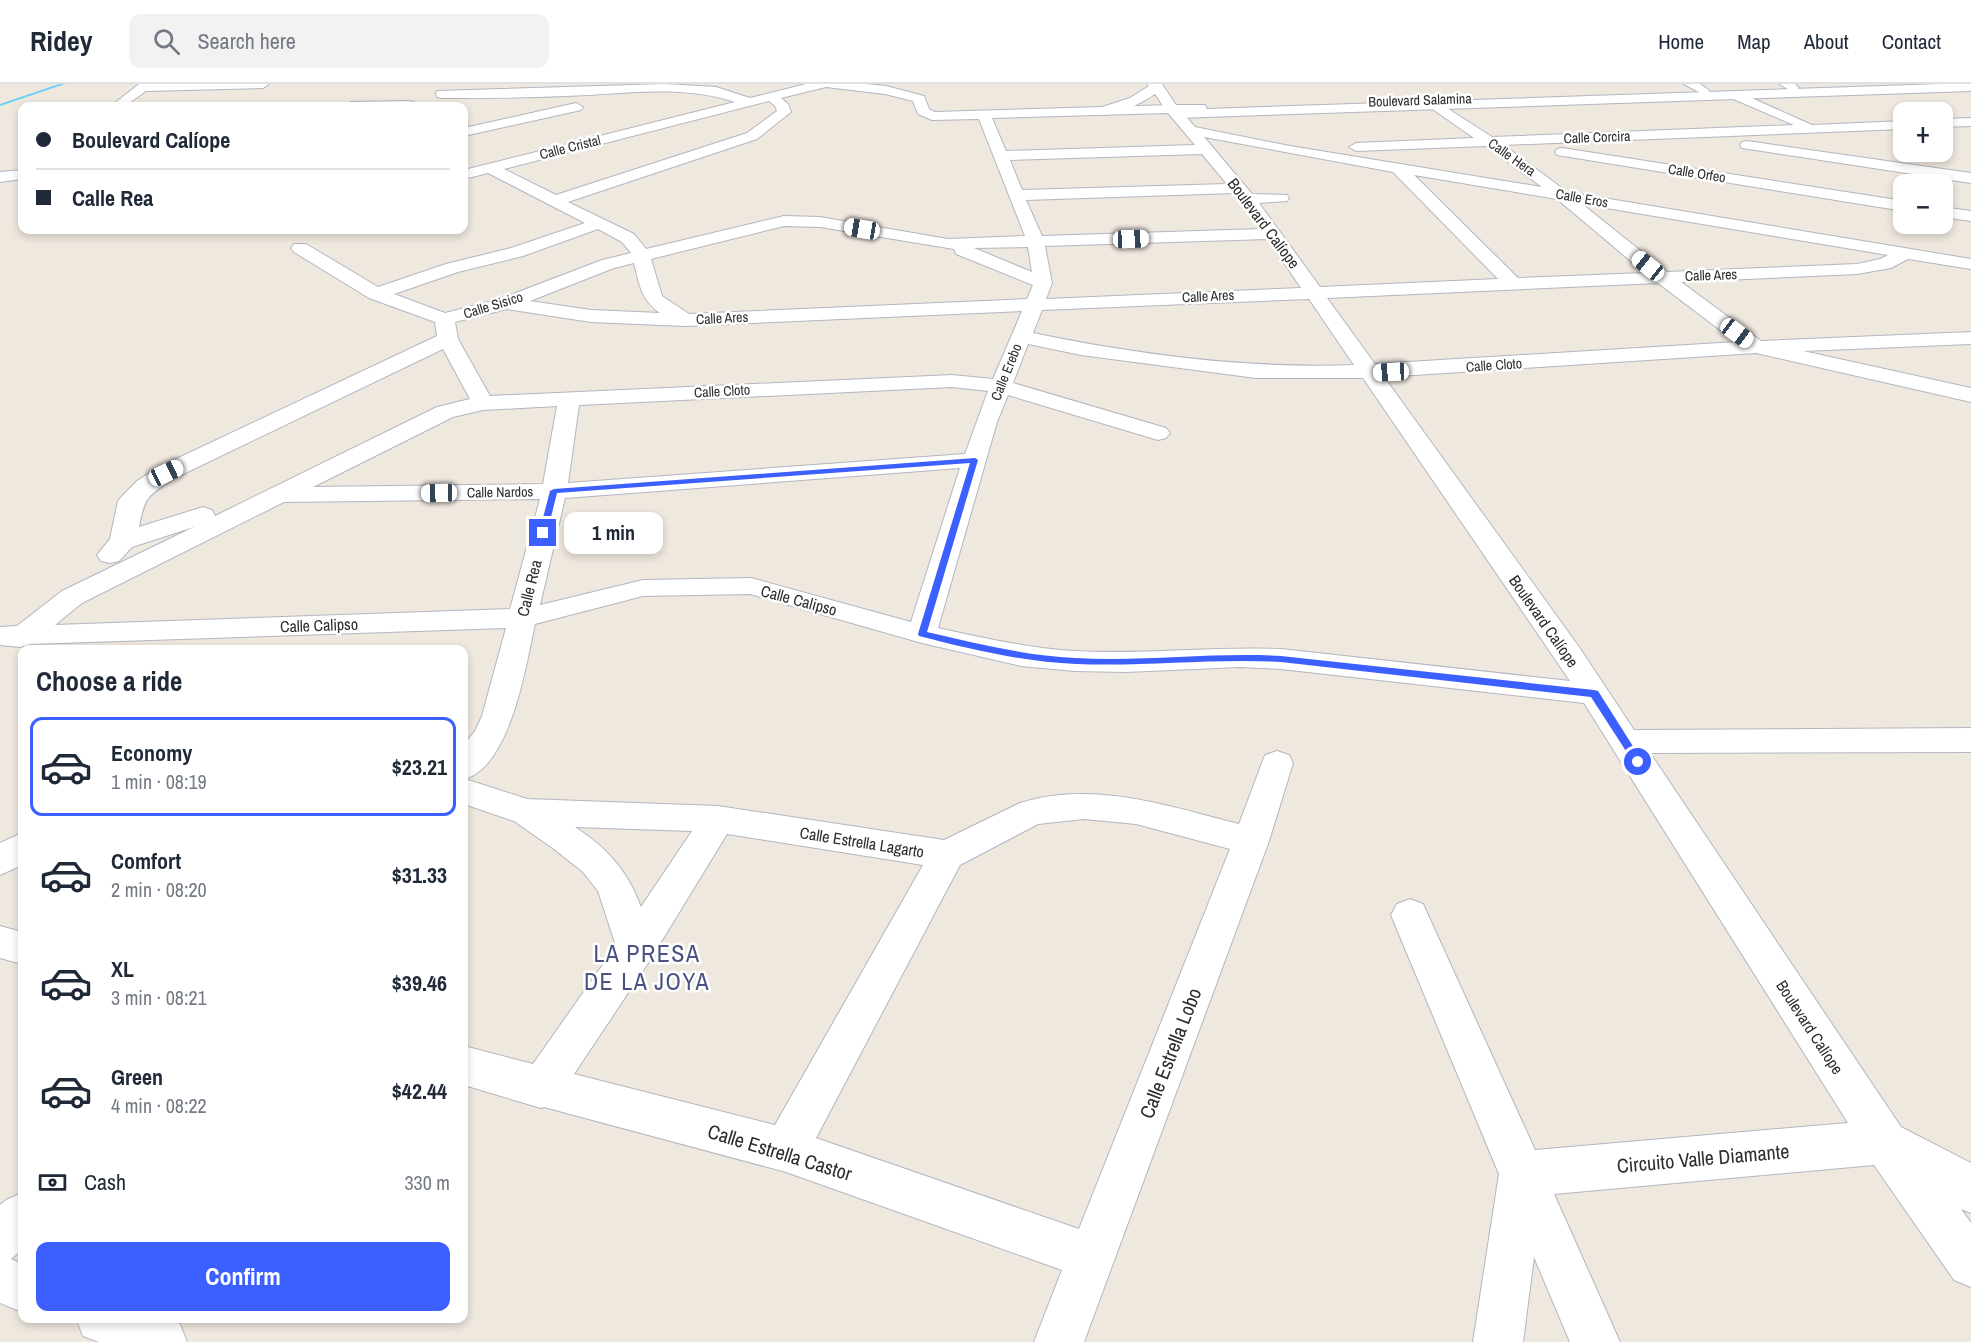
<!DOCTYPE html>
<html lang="en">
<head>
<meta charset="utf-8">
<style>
	:root { --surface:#fff; --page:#f2f2f3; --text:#1f2937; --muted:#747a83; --line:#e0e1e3; --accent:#3c5fff }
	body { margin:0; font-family:"Archivo Narrow",sans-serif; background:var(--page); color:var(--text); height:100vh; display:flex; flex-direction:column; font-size:22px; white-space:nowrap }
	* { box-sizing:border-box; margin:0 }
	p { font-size:20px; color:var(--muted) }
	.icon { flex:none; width:33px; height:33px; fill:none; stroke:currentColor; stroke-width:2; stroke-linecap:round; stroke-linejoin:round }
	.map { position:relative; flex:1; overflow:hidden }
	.drawer { position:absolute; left:18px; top:561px; width:450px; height:678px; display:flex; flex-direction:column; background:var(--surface); border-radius:12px; box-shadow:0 3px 9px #0003 }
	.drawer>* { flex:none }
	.top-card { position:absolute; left:18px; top:18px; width:450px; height:132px; border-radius:12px; box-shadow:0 3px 9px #0003; display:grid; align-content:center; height:132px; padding:0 18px; background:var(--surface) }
	.buttons { position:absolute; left:1893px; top:18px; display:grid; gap:12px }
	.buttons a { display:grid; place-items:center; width:60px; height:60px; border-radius:12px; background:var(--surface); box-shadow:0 3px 9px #0003; font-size:30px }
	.end { position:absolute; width:27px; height:27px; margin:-14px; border:8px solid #3c5fff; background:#fff; box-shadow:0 0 0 3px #fff }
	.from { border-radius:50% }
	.bubble { position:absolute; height:42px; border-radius:12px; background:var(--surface); box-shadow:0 3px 9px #0003; font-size:20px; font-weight:700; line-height:42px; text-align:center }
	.car { position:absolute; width:18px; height:36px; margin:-18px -9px; border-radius:8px; box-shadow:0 0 4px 2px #0007; background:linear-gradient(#fff 24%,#345 0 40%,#fff 0 76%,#345 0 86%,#fff 0) }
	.top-card b { display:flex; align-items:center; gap:21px; height:57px; font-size:22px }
	.top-card b+b { border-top:2px solid var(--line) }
	.top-card i { width:15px; height:15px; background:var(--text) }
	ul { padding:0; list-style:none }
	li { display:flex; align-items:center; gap:18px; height:99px; margin:0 12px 9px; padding:0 6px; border:3px solid transparent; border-radius:12px }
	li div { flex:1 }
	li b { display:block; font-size:22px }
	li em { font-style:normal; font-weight:700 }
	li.current { border-color:var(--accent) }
	li>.icon { width:54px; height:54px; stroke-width:1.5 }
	h2 { padding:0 18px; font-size:27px; line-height:72px }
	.pay { display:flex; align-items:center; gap:15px; height:66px; padding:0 18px; font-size:22px }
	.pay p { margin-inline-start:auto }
	.primary-button { display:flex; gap:12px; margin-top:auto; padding:12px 18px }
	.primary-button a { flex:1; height:69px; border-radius:12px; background:var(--accent); color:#fff; font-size:24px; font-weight:700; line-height:69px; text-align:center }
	header { display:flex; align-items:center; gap:36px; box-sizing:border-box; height:84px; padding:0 30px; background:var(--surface); border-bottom:2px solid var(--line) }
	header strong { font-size:28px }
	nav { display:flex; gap:33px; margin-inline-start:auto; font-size:21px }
	.search { width:420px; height:54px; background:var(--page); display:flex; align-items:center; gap:15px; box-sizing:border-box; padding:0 21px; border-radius:12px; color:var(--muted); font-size:22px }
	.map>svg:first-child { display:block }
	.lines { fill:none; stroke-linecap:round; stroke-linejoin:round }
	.stream { fill:#6cd1f7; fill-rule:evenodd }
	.minor-casing { stroke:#b3b5c1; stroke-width:2 }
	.tertiary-casing { stroke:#b3b5c1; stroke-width:2 }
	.minor { fill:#fff; fill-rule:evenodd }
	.tertiary { fill:#fff; fill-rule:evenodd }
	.route { fill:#3c5fff }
	.labels { text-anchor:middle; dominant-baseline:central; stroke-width:5; stroke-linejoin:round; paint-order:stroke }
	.far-street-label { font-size:14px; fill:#2d2d2d; stroke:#fff }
	.street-label { font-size:16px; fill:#2d2d2d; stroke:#fff }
	.near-street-label { font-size:20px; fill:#2d2d2d; stroke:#fff }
	.near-quarter-label { font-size:24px; letter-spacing:1.5px; fill:#495382; stroke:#fff }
</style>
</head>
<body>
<header>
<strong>Ridey</strong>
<div class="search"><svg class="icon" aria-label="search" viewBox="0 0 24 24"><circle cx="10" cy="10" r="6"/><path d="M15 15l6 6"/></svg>Search here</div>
<nav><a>Home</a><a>Map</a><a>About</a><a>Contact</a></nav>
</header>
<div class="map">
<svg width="1971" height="1258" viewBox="0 0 1971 1258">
	<rect width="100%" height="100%" fill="#efe8df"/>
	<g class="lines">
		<path class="stream" d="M59,0H65L0,22V20Z"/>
		<defs>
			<path id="minor" d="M139,0H269L263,4L146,7L125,22H111Z
				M665,0L716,3L750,14L806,0H866L886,2L924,12L929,25L935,28L1172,21L1177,22L1195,43L1290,62L1542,103L1486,62L1356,67L1349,63L1356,59L1474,54L1431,24L1429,21L1431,18L1436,17L1492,53L1794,41L1731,14L1729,11L1736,7L1812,41L1904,37V45L1504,61L1567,108L1971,175V185L1908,175L1891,184L1857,190L1681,198L1761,257L1971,248V260L1803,267L1971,304V318L1756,269L1384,293L1579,563L1634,646L1971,644V668L1650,669L1901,1043L1971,1079V1129L1961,1125L1971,1139V1203L1954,1196L1874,1081L1554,1110L1620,1258H1570L1534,1173L1523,1258H1473L1499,1090L1391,831L1397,820L1410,815L1423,820L1535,1066L1848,1039L1584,619L1281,585L1240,583L1126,588L1075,587L1021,582L922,559L750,510L643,512L535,540C526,581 511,681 465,695L527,715L718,722L944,756L1020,719C1093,696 1168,722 1239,740L1265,671L1277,667L1289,671L1293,679L1269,757L1084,1258H1034L1062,1186L786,1088L544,1023L541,1024L464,1001V962L533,980L616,862L598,807L583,788L554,765L514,737L464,720V661L475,647L482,632L506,544L31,560L20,563L0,561V543L17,542L62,507L194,443L132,463L119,477L110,479L101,477L97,471L110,455L118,417L122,412L137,397L157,384L437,252L435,238L369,214L294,168L291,164L294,160H306L378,203L446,180L511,164L585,139L488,89L464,95V86L735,18C682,0 621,10 566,12C525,14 483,14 442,14L437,13L436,10L437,7ZM826,3L885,10L913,17L918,30L932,36L979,35L1025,152L948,155L820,133L784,132L646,165L634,150L568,118L757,55L791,28L788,20L781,14ZM769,17L775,22L777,27L747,49L556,111L504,85ZM1168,29L1195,61L1006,67L992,34ZM1204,53L1393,88L1498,195L1320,203L1259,119L1287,117L1289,114L1287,111L1252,110ZM1202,70L1227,100L1022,106L1010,76ZM1414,91L1557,115L1645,189L1518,194ZM1235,109L1261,145L1042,152L1026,116ZM1582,120L1888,171L1880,175L1857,180L1667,188ZM784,142L820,143L954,165L956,170L1033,201L1027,215L689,230L662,212L651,175ZM598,145L622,158L631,169L602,176L500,215L445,229L394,210L458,188L523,172ZM1268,155L1301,204L1046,215L1052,199L1045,162ZM1028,163L1032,188L974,164ZM634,179C639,199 641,216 660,229L591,226L530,217L614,184ZM1658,199L1736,258L1375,280L1327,214ZM1309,215L1354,281C1246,285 1139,271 1033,249L1042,226ZM507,225L591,238L685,242L1022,227L993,295L952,291L490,312L458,255L455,238ZM1028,260L1081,271L1256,294H1363L1570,597L1281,565C1212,562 1143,571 1074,567C1028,564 984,554 938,544L997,338L1008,311L1158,356L1166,354L1170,349L1166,344L1013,299ZM443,265L470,315L437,323L215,432L212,426L203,423L139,443C145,411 148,412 175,394ZM952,303L988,307L965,370L568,399L579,321ZM557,322L543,400L313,403L453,333L483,326ZM960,384L911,538L751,494L643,496L540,521L565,414ZM540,415L510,525L55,541L82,519L284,418ZM1084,735L1136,740L1230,765L1079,1145L816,1054L960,781L1038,740ZM575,743L692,747L641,823C628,787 607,764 575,743ZM727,750L923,781L775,1041L574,990L650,876Z
				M1684,0H1700L1710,7L1704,11Z
				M1779,0H1795L1799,4L1793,8Z
				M409,17L414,18L415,22H344L351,18Z
				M576,19L583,23L581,26L464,52V44Z
				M1971,34V42L1942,43V35Z
				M1747,57L1971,89V99L1742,64L1740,61L1742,58Z
				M1562,64L1904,117V127L1557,71L1555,68L1557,65Z
				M22,86V95L0,98V88Z
				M1942,123L1971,127V137L1942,133Z
				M22,749V781L0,791V759Z
				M0,842L22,848V880L0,874Z
				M22,1109V1166L11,1175L22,1180V1228L0,1219V1121L6,1116Z
				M76,1234H166L180,1240L187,1258H99L83,1252Z"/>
			<path id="tertiary" d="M1147,0H1162L1176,21H1205L1207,25L1941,0H1971V7L1177,34L1167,28L1155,10C1142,19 1114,34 1099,30L1097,27L1099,24L1130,14L1149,2Z"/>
		</defs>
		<use href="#minor" class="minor-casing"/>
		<use href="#tertiary" class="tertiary-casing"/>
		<use href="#minor" class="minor"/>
		<use href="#tertiary" class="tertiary"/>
	</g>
	<path class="route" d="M975,374L978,376L927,548C976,559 1025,572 1075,574C1144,578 1212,568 1281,572L1594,606L1598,607L1643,678L1642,681H1635L1591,613L1281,578C1212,574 1144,583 1076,580C1023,578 970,565 919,552L918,550L970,379L557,409L547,449L543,452L539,449L550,407L554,405Z"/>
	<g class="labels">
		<g class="far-street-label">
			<text transform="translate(1420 16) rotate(-2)">Boulevard Salamina</text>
			<text transform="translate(1597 53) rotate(-2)">Calle Corcira</text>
			<text transform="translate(570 63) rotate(-14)">Calle Cristal</text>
			<text transform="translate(1512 73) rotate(35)">Calle Hera</text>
			<text transform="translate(1697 89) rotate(9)">Calle Orfeo</text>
			<text transform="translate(1582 114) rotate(10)">Calle Eros</text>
			<text transform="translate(1711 191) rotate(-2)">Calle Ares</text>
			<text transform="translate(1208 212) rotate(-3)">Calle Ares</text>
			<text transform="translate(493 221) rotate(-17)">Calle Sisico</text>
			<text transform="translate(722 234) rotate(-3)">Calle Ares</text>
			<text transform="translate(1494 281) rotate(-4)">Calle Cloto</text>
			<text transform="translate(1006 288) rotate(-68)">Calle Erebo</text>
			<text transform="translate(722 307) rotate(-3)">Calle Cloto</text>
			<text transform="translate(500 408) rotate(-1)">Calle Nardos</text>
		</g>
		<g class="street-label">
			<text transform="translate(1264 139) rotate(53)">Boulevard Calíope</text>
			<text transform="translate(529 504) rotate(-76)">Calle Rea</text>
			<text transform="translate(799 516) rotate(15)">Calle Calipso</text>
			<text transform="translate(1544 537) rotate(55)">Boulevard Calíope</text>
			<text transform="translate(319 541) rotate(-2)">Calle Calipso</text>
			<text transform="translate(862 758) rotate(9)">Calle Estrella Lagarto</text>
			<text transform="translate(1810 943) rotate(57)">Boulevard Calíope</text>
		</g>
		<g class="near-street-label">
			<text transform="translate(1170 969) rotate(-69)">Calle Estrella Lobo</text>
			<text transform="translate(780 1068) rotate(17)">Calle Estrella Castor</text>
			<text transform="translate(1703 1074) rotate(-5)">Circuito Valle Diamante</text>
		</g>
		<g class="near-quarter-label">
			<text x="647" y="869">LA PRESA<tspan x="647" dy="28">DE LA JOYA</tspan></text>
		</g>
	</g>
</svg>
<div class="buttons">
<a>+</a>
<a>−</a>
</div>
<i class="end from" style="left:1638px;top:678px"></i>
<i class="end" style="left:543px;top:449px"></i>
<div class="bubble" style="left:564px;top:428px;width:99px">1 min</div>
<i class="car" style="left:862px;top:145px;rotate:280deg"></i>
<i class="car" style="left:1131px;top:155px;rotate:88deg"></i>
<i class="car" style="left:1648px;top:182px;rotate:309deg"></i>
<i class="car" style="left:1737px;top:249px;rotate:127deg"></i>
<i class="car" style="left:1391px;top:288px;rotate:267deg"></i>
<i class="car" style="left:166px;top:389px;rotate:65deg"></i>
<i class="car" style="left:439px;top:409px;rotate:269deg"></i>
<div class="top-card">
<b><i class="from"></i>Boulevard Calíope</b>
<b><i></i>Calle Rea</b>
</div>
<section class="drawer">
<h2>Choose a ride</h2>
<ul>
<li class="current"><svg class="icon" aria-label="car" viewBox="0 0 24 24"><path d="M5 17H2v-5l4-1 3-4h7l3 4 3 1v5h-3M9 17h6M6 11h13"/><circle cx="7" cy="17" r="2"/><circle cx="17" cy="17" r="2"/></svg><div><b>Economy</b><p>1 min · 08:19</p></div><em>$23.21</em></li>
<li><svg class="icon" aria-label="car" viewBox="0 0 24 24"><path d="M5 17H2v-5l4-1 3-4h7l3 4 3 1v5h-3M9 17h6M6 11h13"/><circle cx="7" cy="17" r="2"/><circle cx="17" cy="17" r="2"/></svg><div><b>Comfort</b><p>2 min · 08:20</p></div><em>$31.33</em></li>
<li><svg class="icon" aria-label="car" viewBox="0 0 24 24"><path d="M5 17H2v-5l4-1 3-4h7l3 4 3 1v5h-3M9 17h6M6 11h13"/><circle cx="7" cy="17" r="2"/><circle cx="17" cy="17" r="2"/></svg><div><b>XL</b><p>3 min · 08:21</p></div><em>$39.46</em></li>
<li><svg class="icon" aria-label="car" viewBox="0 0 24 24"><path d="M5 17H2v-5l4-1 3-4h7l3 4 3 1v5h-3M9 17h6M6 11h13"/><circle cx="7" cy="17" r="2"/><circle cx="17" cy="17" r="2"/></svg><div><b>Green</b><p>4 min · 08:22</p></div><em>$42.44</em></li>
</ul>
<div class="pay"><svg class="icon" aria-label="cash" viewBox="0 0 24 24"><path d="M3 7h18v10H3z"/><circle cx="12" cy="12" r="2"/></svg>Cash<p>330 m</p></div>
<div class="primary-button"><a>Confirm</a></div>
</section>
</div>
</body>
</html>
